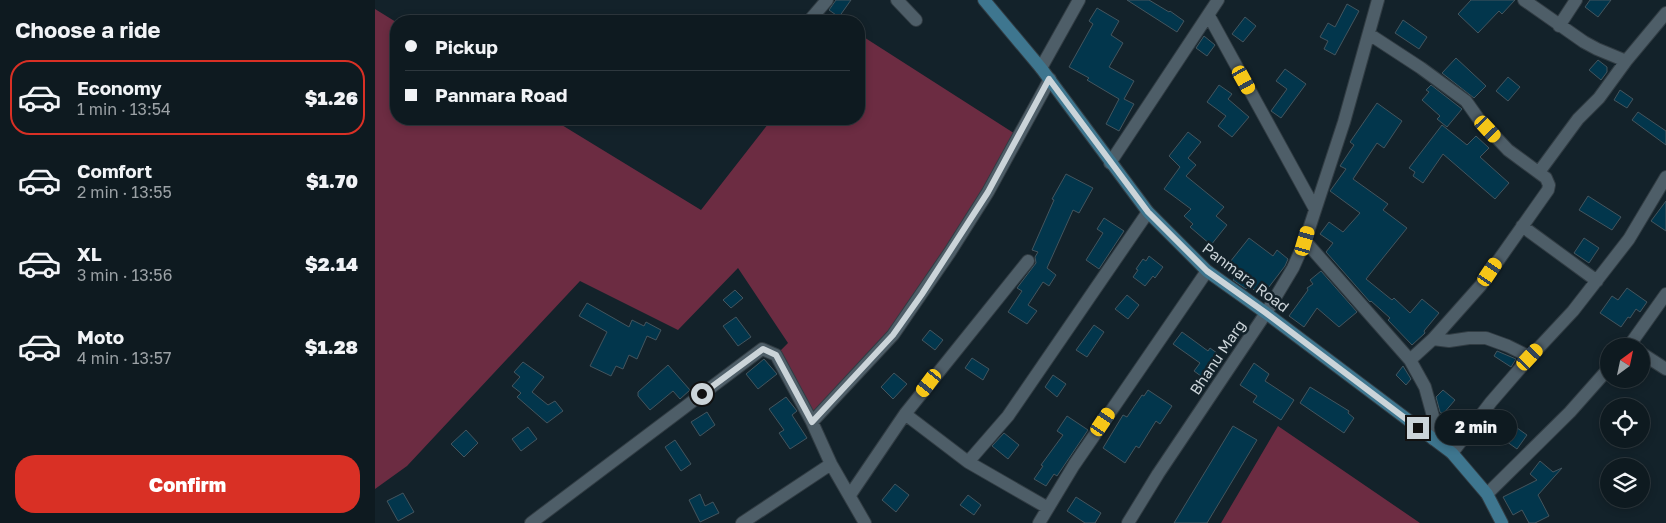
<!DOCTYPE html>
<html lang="en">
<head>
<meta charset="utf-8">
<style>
	:root { --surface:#0e1a20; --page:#1c272d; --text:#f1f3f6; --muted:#9ba1a5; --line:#2e383e; --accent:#d93025 }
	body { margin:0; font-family:"Golos Text",sans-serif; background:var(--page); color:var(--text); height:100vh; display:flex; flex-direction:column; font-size:19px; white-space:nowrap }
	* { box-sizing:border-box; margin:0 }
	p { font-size:16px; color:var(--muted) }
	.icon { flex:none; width:28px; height:28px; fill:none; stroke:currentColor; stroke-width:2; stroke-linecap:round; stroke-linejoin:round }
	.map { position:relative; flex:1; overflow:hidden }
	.panel { display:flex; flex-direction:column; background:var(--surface); width:375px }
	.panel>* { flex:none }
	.guide { position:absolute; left:15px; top:15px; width:475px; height:110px; border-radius:20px; box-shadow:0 2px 8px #0003,0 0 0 1px var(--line); display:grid; align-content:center; height:110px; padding:0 15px; background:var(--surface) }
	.needle { width:32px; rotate:33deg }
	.controls { position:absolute; left:1225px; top:338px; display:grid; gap:10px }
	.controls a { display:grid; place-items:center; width:50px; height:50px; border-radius:50%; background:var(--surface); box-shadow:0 2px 8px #0003,0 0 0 1px var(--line); font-size:25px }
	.end { position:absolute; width:22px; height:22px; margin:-11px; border:6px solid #cbd4d9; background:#111; box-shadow:0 0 0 2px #111 }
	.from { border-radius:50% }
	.bubble { position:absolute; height:35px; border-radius:18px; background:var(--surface); box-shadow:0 2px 8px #0003,0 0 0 1px var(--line); font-size:16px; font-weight:800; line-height:35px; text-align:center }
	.car { position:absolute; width:15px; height:30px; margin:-15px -8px; border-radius:6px; box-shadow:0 0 4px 1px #0007; background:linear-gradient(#f5c518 24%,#345 0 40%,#f5c518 0 76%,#345 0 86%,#f5c518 0) }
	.guide b { display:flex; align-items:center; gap:18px; height:48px; font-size:19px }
	.guide b+b { border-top:1px solid var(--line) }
	.guide i { width:12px; height:12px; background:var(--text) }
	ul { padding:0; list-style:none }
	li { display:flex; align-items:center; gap:15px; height:75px; margin:0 10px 8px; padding:0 5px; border:2px solid transparent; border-radius:20px }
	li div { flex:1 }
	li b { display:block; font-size:19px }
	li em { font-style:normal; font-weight:800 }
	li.current { border-color:var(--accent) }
	li>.icon { width:45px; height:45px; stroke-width:1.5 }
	h2 { padding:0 15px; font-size:22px; line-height:60px }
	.cta { display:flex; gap:10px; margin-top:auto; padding:10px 15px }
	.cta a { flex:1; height:58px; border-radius:20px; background:var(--accent); color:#fff; font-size:20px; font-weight:800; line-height:58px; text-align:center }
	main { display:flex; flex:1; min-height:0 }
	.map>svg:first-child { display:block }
	.green { fill:#6c2c42 }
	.building { fill:#02364c; stroke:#44555e }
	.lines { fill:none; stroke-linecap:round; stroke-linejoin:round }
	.street-casing { stroke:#313c43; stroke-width:14 }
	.secondary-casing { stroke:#313c43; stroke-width:14 }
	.street { stroke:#4e5e68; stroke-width:12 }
	.secondary { stroke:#3e768f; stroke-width:12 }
	.route { stroke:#cbd4d9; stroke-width:6 }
	.labels { text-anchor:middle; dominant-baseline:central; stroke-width:5; stroke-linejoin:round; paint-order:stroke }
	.street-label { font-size:15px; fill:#cbd4d9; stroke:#13222a }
</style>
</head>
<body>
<main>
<section class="panel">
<h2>Choose a ride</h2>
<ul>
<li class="current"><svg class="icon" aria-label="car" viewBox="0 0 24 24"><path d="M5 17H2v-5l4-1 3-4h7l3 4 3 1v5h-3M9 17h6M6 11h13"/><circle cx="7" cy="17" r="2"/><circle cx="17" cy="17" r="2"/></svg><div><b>Economy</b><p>1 min · 13:54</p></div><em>$1.26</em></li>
<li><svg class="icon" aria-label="car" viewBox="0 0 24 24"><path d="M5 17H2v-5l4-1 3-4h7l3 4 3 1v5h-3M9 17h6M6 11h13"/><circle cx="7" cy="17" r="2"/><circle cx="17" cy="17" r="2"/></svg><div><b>Comfort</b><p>2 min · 13:55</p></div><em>$1.70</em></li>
<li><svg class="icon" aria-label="car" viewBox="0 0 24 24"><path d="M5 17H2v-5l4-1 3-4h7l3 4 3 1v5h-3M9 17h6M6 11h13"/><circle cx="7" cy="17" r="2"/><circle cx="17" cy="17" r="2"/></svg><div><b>XL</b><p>3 min · 13:56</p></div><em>$2.14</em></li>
<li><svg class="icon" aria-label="car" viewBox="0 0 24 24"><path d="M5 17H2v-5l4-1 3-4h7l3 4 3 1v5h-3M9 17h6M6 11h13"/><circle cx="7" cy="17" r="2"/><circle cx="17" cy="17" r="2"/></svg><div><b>Moto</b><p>4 min · 13:57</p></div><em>$1.28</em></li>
</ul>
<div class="cta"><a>Confirm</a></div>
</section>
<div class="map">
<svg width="1291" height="523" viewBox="0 0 1291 523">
	<rect width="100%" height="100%" fill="#13222a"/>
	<path class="green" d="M0,9L21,22V119H177L326,210L397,119H484V34L645,137L518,335L437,422L401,355L413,343L363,268L303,330L205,281L32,466L0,489Z
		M903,426L1045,523H846Z"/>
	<path class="building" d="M461,0H476L464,17L454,10Z
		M752,0H774L794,12L795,11L809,21L802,32Z
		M1096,0H1140L1127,14L1124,11L1103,33L1083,14Z
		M1215,0H1236L1223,17L1210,7Z
		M972,4L984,11L960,55L949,49L953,41L945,37L953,23L960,27Z
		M722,8L744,21L736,35L748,43L734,67L759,81L749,99L759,104L744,131L731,124L744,99L712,80L714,78L694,67L718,24L714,21Z
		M870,17L881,26L868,42L857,34Z
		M1028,20L1052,37L1044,49L1020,33Z
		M829,36L840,45L832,56L821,48Z
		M1081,58L1111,86L1099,98L1067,73Z
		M1223,60L1232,67V72L1226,80L1214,70Z
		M910,69L931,84L906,118L896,111L912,89L901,81Z
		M1133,77L1145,87L1133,101L1121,91Z
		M844,85L857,94L853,99L874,117L857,137L843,126L851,116L832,102Z
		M1056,85L1087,109L1072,127L1062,119L1065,116L1047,100L1054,92L1051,90Z
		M1245,90L1258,99L1252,108L1239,100Z
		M1002,103L1027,121L1009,148L1002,143L978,179L1013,204L1008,210L1032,228L991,279L1017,300L1019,298L1035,313L1047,299L1064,313L1049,331L1050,333L1037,345L1013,320L1015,318L996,301L995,302L959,261L951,252L958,243L945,234L954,222L968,232L985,213L955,191L971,169L965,166L979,145L975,142Z
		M1263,112L1291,131V145L1257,120Z
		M1067,125L1092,145L1101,136L1114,148L1105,157L1134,183L1120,199L1068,154L1048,183L1038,176L1040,172L1034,168Z
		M813,132L826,142L813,158L821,165L811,176L849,207L841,216L852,225L836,245L815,227L818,224L809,216L816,209L789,189L805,167L794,156Z
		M691,174L718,188L704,213L698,210L672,268L681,275L674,286L668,282L653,305L662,311L652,324L633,312L647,291L642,288L661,263L660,257L663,252L657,250L679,200L677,199Z
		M1213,196L1246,217L1237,230L1204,210Z
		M1291,201V231L1276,221Z
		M729,218L749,231L724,269L711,260L728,233L722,229Z
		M874,238L898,256L902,250L913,259L910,266L887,296L873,285L871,289L858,280L865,270L855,262Z
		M1209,238L1224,248L1214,263L1199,253Z
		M774,256L788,267L780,278L778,276L770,286L758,277L763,270L761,269L768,259L771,261Z
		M946,271L982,312L964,327L942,308L929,327L914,316L933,290L932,288L938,284L935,280Z
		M1252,288L1272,302L1265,312L1261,309L1255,318L1253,317L1246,327L1225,313L1237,296L1243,300Z
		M360,290L368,298L356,308L348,300Z
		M752,295L764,305L753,319L740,309Z
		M212,303L254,327L257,320L269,326L271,322L286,330L281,340L272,336L262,359L254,355L248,369L241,366L236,376L215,366L232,332L204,316Z
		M361,317L376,337L363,346L348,326Z
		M719,325L729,332L712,357L701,350Z
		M555,330L568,340L560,350L547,340Z
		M807,332L833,351L835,348L846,356L830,379L819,371L825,363L798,344Z
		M1122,351L1141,359L1136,367L1119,356Z
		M597,358L614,369L608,380L590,368Z
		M389,359L402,374L383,389L371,374Z
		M148,362L169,377L157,392L173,405L180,401L188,411L172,423L142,397L146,393L137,386L145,377L139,372Z
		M879,363L894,374L890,381L919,400L906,420L878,402L882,396L865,385Z
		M293,365L315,390L305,399L298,391L275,410L263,396V392Z
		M1028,366L1036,379L1031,385L1021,375Z
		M519,373L532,384L518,399L506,387Z
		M678,375L691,384L682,397L670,387Z
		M935,387L974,411L973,413L979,418L969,433L925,403Z
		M773,390L797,406L785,424L781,421L764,448L761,446L750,463L728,448L748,415L752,417L767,395L769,396Z
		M1068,390L1080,400L1068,414L1065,412L1061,397Z
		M411,397L422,411L417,415L432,438L415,449L404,433L409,430L394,409Z
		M332,412L340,425L325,436L316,422Z
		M692,416L713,430L682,476L679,474L671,486L659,479L668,466L666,465L688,435L682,431Z
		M1138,425L1152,435L1142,449L1128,439Z
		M858,426L882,440L832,523H799Z
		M153,427L162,439L146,451L137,439Z
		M91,430L103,443L89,457L76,444Z
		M629,433L644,445L633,459L617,446Z
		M300,440L316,464L306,471L290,447Z
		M1165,461L1178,472L1187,468L1163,495L1174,516L1160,523H1154L1147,510L1138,515L1128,497L1162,480L1155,474Z
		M520,484L534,495L521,512L507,500Z
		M28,493L39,512L23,521L12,501Z
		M325,494L330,506L338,502L344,513L325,522L314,500Z
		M593,495L606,505L599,515L585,505Z
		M701,497L726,513L720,523H710L692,511Z"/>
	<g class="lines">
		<defs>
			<path id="street" d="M522,0L541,20
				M1149,0L1209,42L1222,49L1251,61
				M834,16L940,209
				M434,21L452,0
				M1184,26L1201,0
				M994,34L1046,68L1091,101L1103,118L1133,150L1171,178L1174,185L1173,190L1106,285L1058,339L1035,360
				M666,68L704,0
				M735,163L843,0
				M1164,172L1203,119L1224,98L1251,61L1291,13
				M1147,226L1222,281
				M930,241L1035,360L1050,387L1061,427L1058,439
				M1058,339L1074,341L1094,338H1111L1133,346L1155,357
				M1254,346L1291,294
				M1266,353L1291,369
				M530,414L593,462L673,508
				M437,422L518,335L575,252L613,192L675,79
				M1077,453L1116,402L1155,357L1198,311L1254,239L1291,177
				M593,462L633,416L773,212
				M1112,494L1195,412L1234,368
				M475,495L530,414L653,261
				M156,523L387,349L401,355L437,422L456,464L490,523
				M367,523L456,464
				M664,523L699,465L832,271
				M753,523L783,474L891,313L918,268L930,241L969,122L1003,0"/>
			<path id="secondary" d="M609,0L666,68L773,212L832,271L891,313L1077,453L1112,494L1127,523"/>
		</defs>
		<use href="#street" class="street-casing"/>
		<use href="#secondary" class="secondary-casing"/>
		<use href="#street" class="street"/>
		<use href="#secondary" class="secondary"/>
	</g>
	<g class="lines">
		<path class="route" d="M327,394L388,349L401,355L437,422L518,335L547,294L613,192L674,79L773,212L832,271L891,313L1043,428"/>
	</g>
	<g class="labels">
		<g class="street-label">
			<text transform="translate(871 277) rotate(37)">Panmara Road</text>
			<text transform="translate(842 357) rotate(-56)">Bhanu Marg</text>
		</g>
	</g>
</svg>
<div class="controls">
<a><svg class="needle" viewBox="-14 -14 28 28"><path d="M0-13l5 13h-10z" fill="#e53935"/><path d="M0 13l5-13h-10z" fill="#9ba1a5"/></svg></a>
<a><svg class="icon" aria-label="locate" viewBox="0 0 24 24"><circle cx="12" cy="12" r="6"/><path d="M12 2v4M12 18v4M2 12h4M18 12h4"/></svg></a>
<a><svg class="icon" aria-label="layers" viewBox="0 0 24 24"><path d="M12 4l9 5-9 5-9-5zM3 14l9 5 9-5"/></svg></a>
</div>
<i class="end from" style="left:327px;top:394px"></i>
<i class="end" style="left:1043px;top:428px"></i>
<div class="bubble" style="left:1060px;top:410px;width:82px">2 min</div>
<i class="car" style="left:869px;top:80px;rotate:151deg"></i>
<i class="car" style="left:1113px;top:129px;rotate:137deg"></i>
<i class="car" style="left:930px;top:241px;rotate:16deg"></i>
<i class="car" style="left:1115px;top:272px;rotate:34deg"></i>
<i class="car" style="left:1155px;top:357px;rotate:43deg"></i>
<i class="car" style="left:554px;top:383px;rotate:217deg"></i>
<i class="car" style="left:728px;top:422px;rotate:34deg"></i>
<div class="guide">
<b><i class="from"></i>Pickup</b>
<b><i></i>Panmara Road</b>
</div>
</div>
</main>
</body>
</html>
